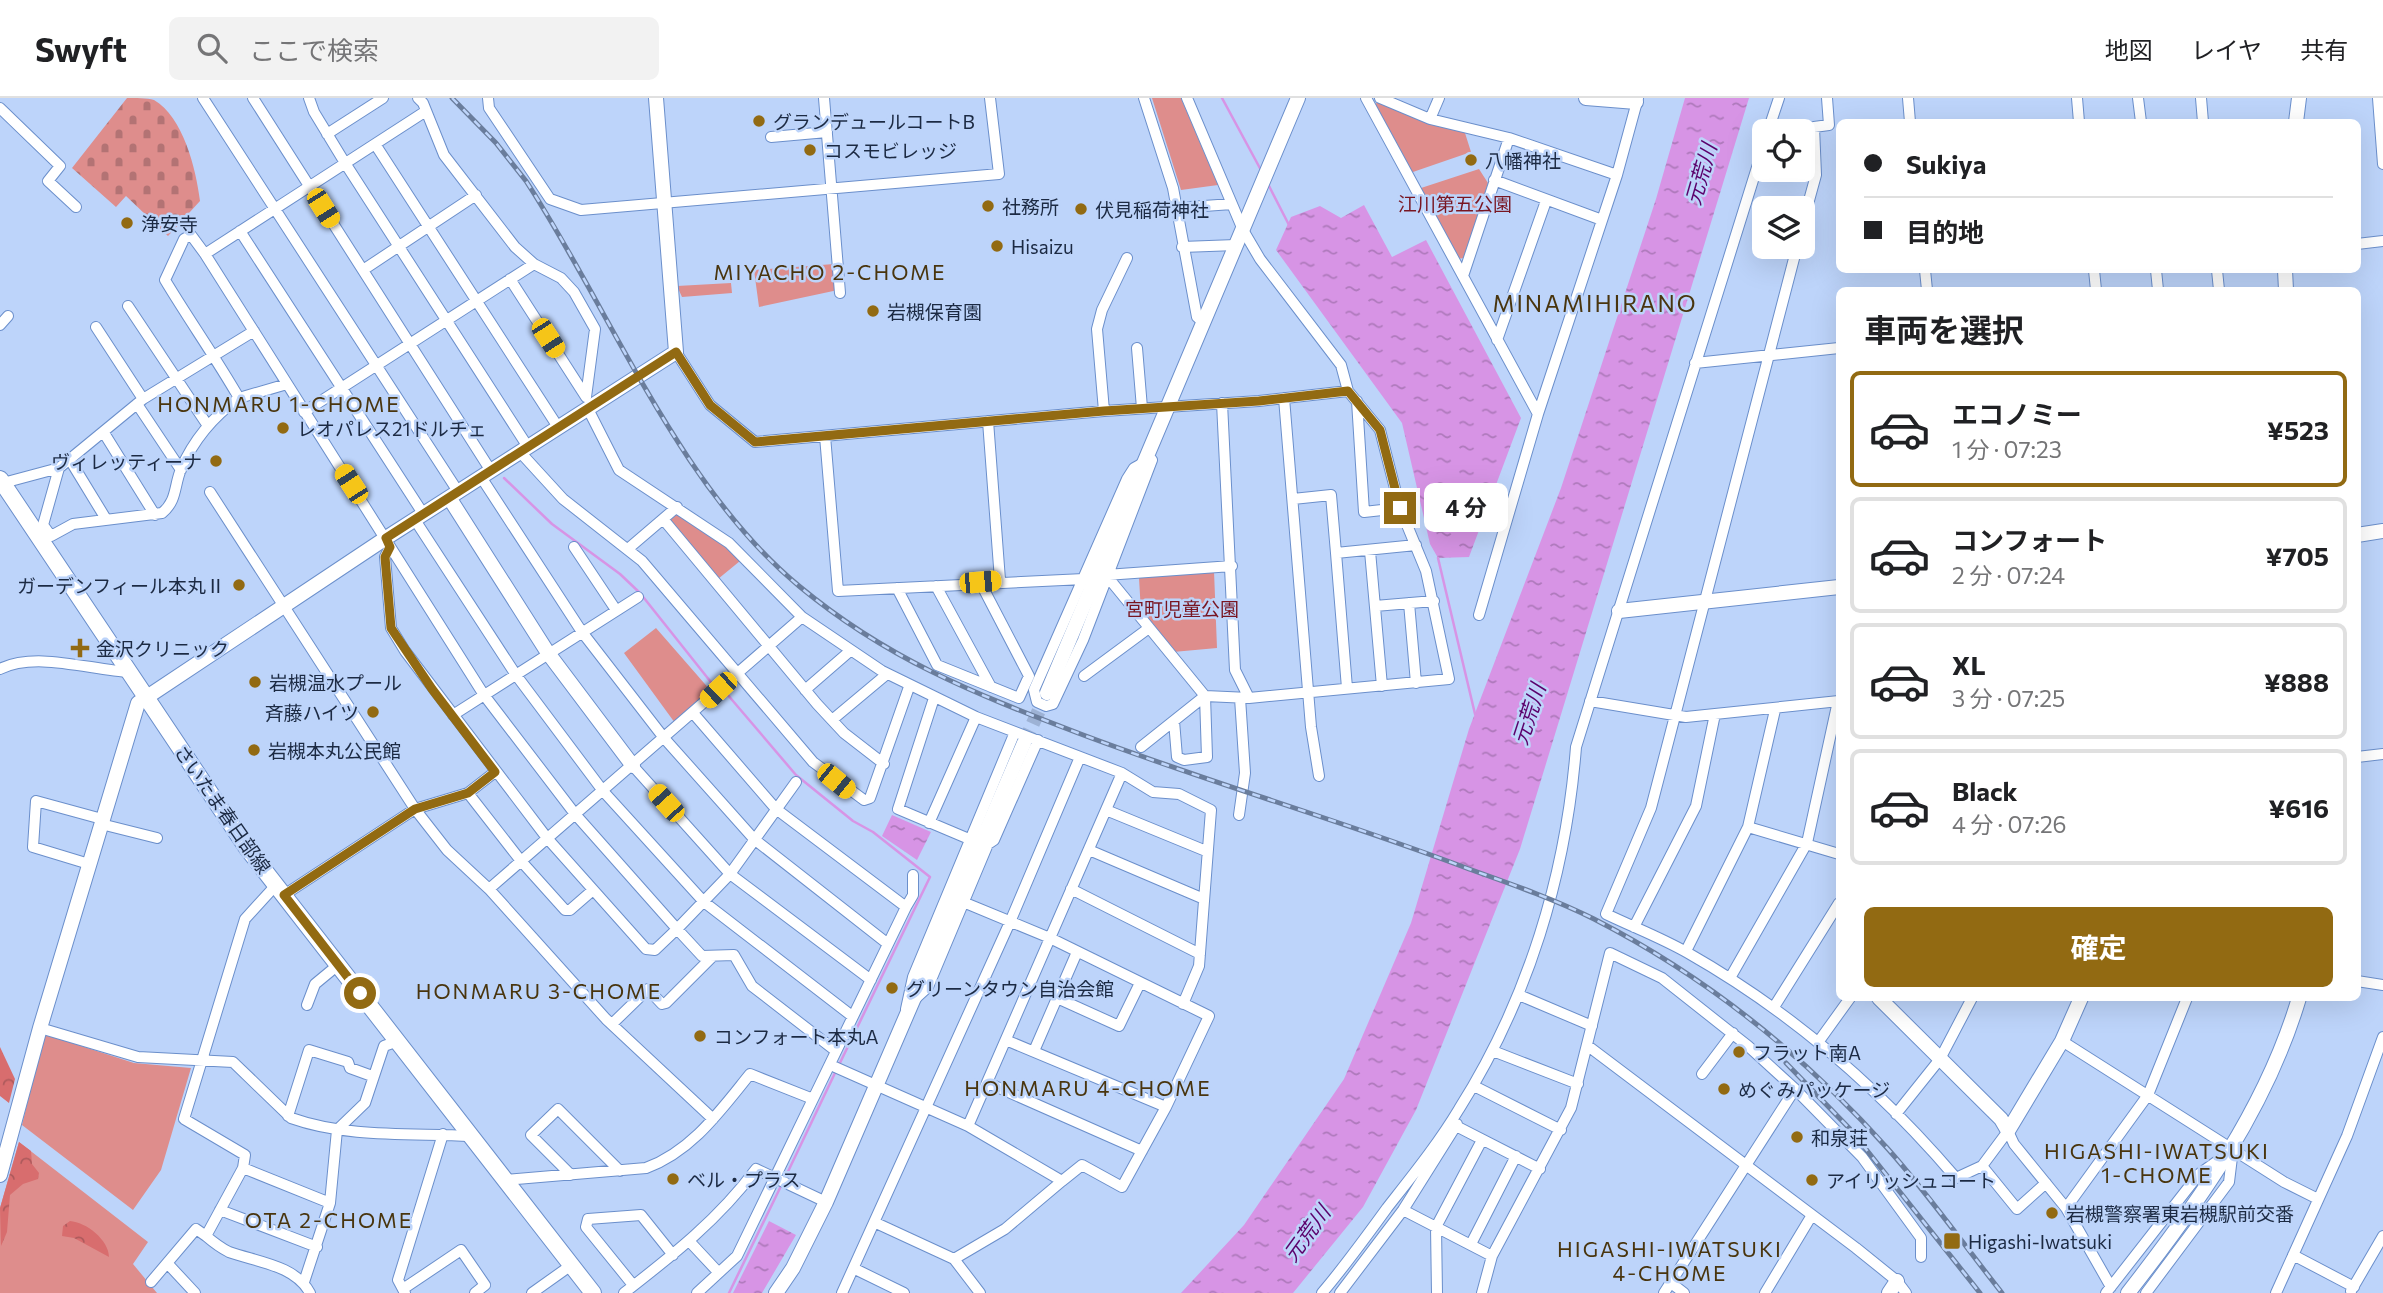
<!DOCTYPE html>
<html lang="ja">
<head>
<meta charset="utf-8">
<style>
	:root { --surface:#fff; --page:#f2f2f2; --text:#202124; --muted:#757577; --line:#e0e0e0; --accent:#926a12 }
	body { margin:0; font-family:Commissioner,"Noto Sans JP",sans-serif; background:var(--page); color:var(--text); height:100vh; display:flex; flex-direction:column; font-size:26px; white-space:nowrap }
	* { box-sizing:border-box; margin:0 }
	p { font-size:23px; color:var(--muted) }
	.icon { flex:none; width:38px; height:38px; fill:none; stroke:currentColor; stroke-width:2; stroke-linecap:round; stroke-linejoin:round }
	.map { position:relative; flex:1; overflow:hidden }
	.details { position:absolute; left:1836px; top:189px; width:525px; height:714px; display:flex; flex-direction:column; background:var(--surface); border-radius:10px; box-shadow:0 7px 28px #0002 }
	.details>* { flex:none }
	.top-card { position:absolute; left:1836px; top:21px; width:525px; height:154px; border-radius:10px; box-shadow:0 7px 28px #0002; display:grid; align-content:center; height:154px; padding:0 28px; background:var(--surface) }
	.controls { position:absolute; left:1752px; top:21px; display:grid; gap:14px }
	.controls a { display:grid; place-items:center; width:63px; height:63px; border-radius:10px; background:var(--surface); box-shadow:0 7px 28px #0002; font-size:35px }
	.end { position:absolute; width:32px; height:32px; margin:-16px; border:9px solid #926a12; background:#fff; box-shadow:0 0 0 4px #fff }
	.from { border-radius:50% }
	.bubble { position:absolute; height:49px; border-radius:10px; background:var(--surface); box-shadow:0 7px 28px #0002; font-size:23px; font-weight:700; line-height:49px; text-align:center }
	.car { position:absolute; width:21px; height:42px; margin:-21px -10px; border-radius:9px; box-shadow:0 0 5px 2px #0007; background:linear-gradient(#f5c518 24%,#345 0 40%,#f5c518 0 76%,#345 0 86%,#f5c518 0) }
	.top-card b { display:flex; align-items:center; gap:24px; height:66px; font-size:26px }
	.top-card b+b { border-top:2px solid var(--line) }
	.top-card i { width:18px; height:18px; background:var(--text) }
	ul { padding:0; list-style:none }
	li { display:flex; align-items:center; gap:21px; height:116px; margin:0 14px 10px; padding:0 14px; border:4px solid var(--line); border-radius:10px }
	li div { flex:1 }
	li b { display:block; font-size:26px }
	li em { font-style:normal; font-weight:700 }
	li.current { border-color:var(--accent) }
	li>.icon { width:63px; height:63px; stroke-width:1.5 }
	h2 { padding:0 28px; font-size:32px; line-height:84px }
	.button { display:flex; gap:14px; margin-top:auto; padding:14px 28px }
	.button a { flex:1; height:80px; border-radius:10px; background:var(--accent); color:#fff; font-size:28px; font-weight:700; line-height:80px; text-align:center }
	header { display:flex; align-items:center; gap:42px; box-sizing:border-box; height:98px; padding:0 35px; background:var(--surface); border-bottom:2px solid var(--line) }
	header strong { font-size:33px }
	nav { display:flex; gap:38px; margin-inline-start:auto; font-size:24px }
	.search { width:490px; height:63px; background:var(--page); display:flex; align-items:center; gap:18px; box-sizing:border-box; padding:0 24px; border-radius:10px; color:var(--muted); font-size:26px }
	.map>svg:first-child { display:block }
	.green { fill:#de8d8c }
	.forest { fill:url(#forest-crowns) }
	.cemetery { fill:url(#cemetery-stones) }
	.water { fill:url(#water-ripples) }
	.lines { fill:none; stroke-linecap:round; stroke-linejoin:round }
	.stream { stroke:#d794e5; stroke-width:2.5 }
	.secondary-tunnel { stroke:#9db2d5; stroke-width:14; stroke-dasharray:14 7; stroke-linecap:butt }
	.street-casing { stroke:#6b8fcb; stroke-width:12 }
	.secondary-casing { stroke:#6b8fcb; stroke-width:16 }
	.primary-casing { stroke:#6b8fcb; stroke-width:18 }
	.street { stroke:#fff; stroke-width:10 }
	.secondary { stroke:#fff; stroke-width:14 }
	.primary { stroke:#fff; stroke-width:16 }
	.rail-casing { stroke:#6a7d9c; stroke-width:5 }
	.rail { stroke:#bdd4fa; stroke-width:2.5; stroke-dasharray:8; stroke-linecap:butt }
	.route { stroke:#926a12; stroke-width:9 }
	.poi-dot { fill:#926a12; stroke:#bdd4fa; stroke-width:2.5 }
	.labels { text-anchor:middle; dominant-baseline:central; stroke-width:5; stroke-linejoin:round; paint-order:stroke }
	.poi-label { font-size:19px; fill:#1c2a43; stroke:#bdd4fa; text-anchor:start }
	.park-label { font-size:19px; fill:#781521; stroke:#bdd4fa }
	.street-label { font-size:19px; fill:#1c2a43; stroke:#bdd4fa }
	.water-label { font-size:21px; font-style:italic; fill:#5b006b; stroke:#bdd4fa }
	.neighbourhood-label { font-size:21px; letter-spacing:2px; fill:#49350e; stroke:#bdd4fa }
	.quarter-label { font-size:23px; letter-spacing:2px; fill:#49350e; stroke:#bdd4fa }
</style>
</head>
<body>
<header>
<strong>Swyft</strong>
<div class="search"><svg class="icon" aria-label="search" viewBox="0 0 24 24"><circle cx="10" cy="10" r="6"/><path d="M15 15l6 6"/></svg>ここで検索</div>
<nav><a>地図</a><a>レイヤ</a><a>共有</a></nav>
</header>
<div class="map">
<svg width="2383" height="1195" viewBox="0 0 2383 1195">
	<defs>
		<pattern id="forest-crowns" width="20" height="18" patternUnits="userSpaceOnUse" patternTransform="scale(1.75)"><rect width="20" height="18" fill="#d86d6e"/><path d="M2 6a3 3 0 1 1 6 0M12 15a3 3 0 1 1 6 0" fill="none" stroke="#ae5a5c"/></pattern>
		<pattern id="cemetery-stones" width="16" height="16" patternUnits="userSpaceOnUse" patternTransform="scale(1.75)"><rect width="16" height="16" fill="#de8d8c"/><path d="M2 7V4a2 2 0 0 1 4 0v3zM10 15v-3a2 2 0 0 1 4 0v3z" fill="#b37374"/></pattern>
		<pattern id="water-ripples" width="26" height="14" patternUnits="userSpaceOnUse" patternTransform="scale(1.75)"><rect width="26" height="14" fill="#d794e5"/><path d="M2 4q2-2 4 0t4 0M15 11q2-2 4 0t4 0" fill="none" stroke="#ae79bb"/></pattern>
	</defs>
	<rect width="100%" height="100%" fill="#bdd4fa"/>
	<path class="green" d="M1152,0H1181L1218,87L1181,92Z
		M1379,2L1465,35L1471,54L1410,75L1374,8Z
		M1479,71L1488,85L1464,160L1457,161L1418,91Z
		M834,166L838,192L759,209L754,172Z
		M731,185L732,195L682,199L677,188Z
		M678,415L721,445L740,463L718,481L669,423Z
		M1214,473L1217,550L1173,554L1141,514L1139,480Z
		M656,530L711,593L675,625L624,555Z
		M44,936L134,965L191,970L161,1072L133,1112L22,1027Z
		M19,1044L148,1144L133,1166L157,1195H0V1110Z"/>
	<path class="forest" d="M0,949L15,981L9,1005L0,998Z
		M19,1044L31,1053L32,1066L39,1075L38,1081L23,1086L10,1097L7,1134L1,1148L0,1110Z
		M70,1123C86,1124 109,1142 109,1159L74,1140L62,1138L63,1128Z"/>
	<path class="cemetery" d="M127,0C135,0 147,0 154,2C183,19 196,70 200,103L168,138L126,98L116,109L72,70Z"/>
	<path class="water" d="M1685,0H1749L1520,751L1416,1012L1363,1109L1293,1195H1181L1244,1127L1344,981L1411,825L1469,631L1561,390L1656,101Z
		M1364,107L1392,159L1426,142L1521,320L1469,459L1438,460L1430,446L1402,325L1276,152L1291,119L1320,108L1341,120Z
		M892,717L931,734L917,762L882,738Z
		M769,1123L796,1137L762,1195H733Z"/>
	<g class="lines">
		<path class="stream" d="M1222,0L1262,74
			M1268,86L1289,127
			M504,380L552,426L620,476L640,495L714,588
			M1438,460L1475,616
			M727,596L796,677L853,723L873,734L930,779L838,969
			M784,1082L835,975
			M729,1195L781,1088"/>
		<path class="secondary-tunnel" d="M1024,645L1047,595"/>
		<defs>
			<path id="street" d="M203,0L459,395
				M253,0L491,373
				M309,0L314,14L345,65L528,349
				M418,0L423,5L444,57L515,149L534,166L561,180L574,194L595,231L586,299
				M488,0L489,10L550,101L581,112L999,76L990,0
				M824,0L840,195
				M1144,0L1173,90L1197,219L1203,224
				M1366,0L1538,316
				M1380,0L1430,21L1509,40L1617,77
				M1908,0L1910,24
				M2077,0L2079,24
				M2138,0L2141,24
				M2201,0L2203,24
				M2378,0L2383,66
				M0,10L60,68L48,83L76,109
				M1430,21L1439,0
				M1768,33L1779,0
				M327,36L383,0
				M771,39L827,34
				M375,46L558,329
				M1494,82L1602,122
				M1176,110L1232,106
				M1802,128L1816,77L1814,29L1829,27L1827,0
				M240,133L424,417
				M2357,146L2383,143
				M1182,149L1236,147
				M1797,149L1651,710L1606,816C1633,829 1662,840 1688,855C1790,913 1880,991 1956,1080L1982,1068L2008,1033L2014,1046L2066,1110L2111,1189
				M205,156L426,13
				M363,172L476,97
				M1925,172L1927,192
				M2094,172L2096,192
				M2156,172L2158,192
				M2217,172L2219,192
				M1463,178L1509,40
				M510,181L586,299
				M128,208L208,328
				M0,227L8,218
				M96,229L143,301
				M254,233L143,301L59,370L43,427L51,438L73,426L162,415C177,403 174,388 181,371C193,343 214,318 239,300C216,260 189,222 165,182L184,141L191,137L205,156L484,597L575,716L677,831L730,776L796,684
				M1497,242L1546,103
				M1137,250L1142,310
				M676,254L710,307L755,344L1104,313L1259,303L1348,293
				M1695,265L1839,250
				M239,300L287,286
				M1284,300L1311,629L1319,678
				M1357,303L1364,414L1400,410
				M1222,305L1235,572L1249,600
				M137,306L181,372
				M588,311L619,372L729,445L802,519L882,573L976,619L1122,675L1153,694L1179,696L1211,712L1199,868L1183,906
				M1104,313L1097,231L1102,212L1127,160
				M304,314L534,166
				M988,323L1000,482
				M104,335L155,417
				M825,338L838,493L1084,481
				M520,354L563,401L642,463L813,664L864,702L870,700L909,589
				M70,362L106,421
				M1143,365L1134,370L1127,381L1034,592L1037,604L1046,608L1053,606L1083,542L1152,362
				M481,379L582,534L664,640L754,741L888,846
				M3,385L59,370
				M210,394L415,711L447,752L489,791L606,921L713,1021
				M1293,401L1331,397L1336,455L1416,447
				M663,421L817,606L844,635L884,666
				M415,422L516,577L603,693L704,804L852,918
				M390,449L385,459L391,530L405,553L547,740L646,851L655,852L677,831L702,858L734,857L752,888L836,953
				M574,449L616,512
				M629,450L677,409
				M1370,453L1382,588
				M1336,455L1347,590
				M1106,477L1205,598L1249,600L1449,581L1426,473L1400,410L1380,332L1348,293L1341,267L1260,161L1243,132L1187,0
				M1106,477L1232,468
				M936,488L991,589
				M897,490L937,567L1019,600L1029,578L980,484
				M1409,505L1416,585
				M1375,508L1434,503
				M1479,517L1538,316L1617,77L1638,0
				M0,571C36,553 90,572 130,574
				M1084,578L1149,530
				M805,592L850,553
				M934,600L898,711L969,741
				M1590,603L1686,619L1839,603
				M453,617L638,499
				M832,622L887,576
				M1174,623L1177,659L1184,662L1207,659L1205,598
				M1141,649L1205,598
				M2357,659L2383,656
				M633,668L730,776L871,882
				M468,695L521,763L565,812H570L593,792
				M1106,712L1206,753
				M1239,717L1245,675L1240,600
				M929,725L976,619
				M101,726L157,740
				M1748,729L1839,756
				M1089,752L1204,801
				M89,766L33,749L36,703L102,721
				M489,791L802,519
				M1071,791L1200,856
				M284,797L415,711L468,695L495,674
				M906,809L913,797V777
				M1634,829L1696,708L1715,616
				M1686,853L1748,729L1775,612
				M1730,880L1807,745L1838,603
				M2357,883L2383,887
				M1519,897L1592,928
				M916,900L928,889L988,746L994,742L1038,642
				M1057,900L1119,928L1140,885
				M307,907L315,886L338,867
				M1774,909L1839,805
				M906,911L913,879L1015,634
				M612,926L648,891L662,906L666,905L713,858
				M40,930L138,959L233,964L291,1020C347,1040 411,1035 470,1038
				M1008,943L1166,1009
				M1819,943L1850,900
				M2062,943L2284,1084L2318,1101
				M1588,948L1856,1150L1897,1183L1906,1195
				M1034,953L1077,854
				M1493,953L1578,986
				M835,969L968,1028L1062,1083L1082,1067L1122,1089L1166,1009L1209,918L1050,840L963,804
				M1702,976L1733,935
				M988,985L1142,1053
				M1474,988L1561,1032
				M1795,991L1862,1059L1921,1140V1159
				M1896,1016L1940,961L1972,900
				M288,1018L309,952L348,964L350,970L372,978
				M968,1028L1122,675
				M1456,1028L1540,1071
				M1982,1068L2017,1111L2046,1085
				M243,1070L330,1105
				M571,1077L531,1037L558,1011L620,1073
				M505,1082L646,1070C692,1053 720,1013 750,976L813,1001L906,809L776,711L693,615
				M2066,1110L2148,997L2187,900
				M220,1112L317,1149
				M1403,1112L1492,1158
				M876,1125L954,1161L980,1195
				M206,1138C213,1144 221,1150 229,1154C257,1164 295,1167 310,1195
				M690,1144L718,1174
				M1471,1146L1516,1058
				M2293,1157L2354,1189
				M954,1161L1005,1131L1062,1083
				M168,1166L195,1195
				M855,1171L904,1195
				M151,1184L196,1131L206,1138L243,1070L245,1057L184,1021L245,821L276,787
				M304,1184L330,1105L337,1032L365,1005L384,948L398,943
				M1671,1185L1684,1195
				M633,1187L586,1129L588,1121L641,1117L673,1157
				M403,1191L461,1152L485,1187L475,1195
				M2351,1193L2383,1138
				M405,1195L398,1182L443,1036
				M532,1195L570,1168
				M624,1195C673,1157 719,1121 756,1071L826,1104
				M697,1195L737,1158L813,1001
				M842,1195L1010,824L1080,659
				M1322,1195C1345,1168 1366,1139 1387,1110C1412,1078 1438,1046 1459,1011C1528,902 1566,777 1576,649L1764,47
				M1340,1195L1403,1112L1457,1026
				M1437,1195L1436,1129L1482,1042
				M1482,1195L1492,1158L1571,1010L1610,855L1662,880L1748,948L1795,991L1664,1195
				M1765,1195L1812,1117
				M2106,1195L2199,1076L2216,1064L2224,1063
				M2146,1195L2229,1084L2233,1051
				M2276,1195L2347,1038L2383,939"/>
			<path id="secondary" d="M1586,0L1636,4
				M2296,24L2299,0
				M2285,172L2286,192
				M450,401L548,555L633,668
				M2357,437L2383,433
				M1619,513L1839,489
				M1047,595C1131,397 1215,199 1298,0
				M1879,900L2001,1021L2008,1033L2062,943L2081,900
				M0,1077L40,930L138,605L386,440L676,254L656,0
				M776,1195L793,1170L826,1104L1024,645
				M1889,1195L1897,1183
				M2128,1195C2199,1104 2266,1011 2299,900"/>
			<path id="primary" d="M0,381L247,750L593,1195"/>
		</defs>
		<use href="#street" class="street-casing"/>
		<use href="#secondary" class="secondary-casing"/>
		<use href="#primary" class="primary-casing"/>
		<use href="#street" class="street"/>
		<use href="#secondary" class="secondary"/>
		<use href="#primary" class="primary"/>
		<defs>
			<path id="rail" d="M452,0L496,45L526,83C610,212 679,389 799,488C887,561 973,595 1078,635C1207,684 1340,722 1469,771C1511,786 1554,801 1594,821C1705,878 1805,958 1888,1051C1929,1097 1964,1147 2002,1195
				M1786,965L1850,1031L1980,1195"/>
		</defs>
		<use href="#rail" class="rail-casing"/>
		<use href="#rail" class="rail"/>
	</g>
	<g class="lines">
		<path class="route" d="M360,895L284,797L415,711L468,695L495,674L432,591L391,530L385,459L390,449L386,440L676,254L710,307L755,344L1104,313L1259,303L1348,293L1380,332L1400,410"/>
	</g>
	<g class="poi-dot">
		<circle cx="759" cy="23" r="7"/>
		<circle cx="810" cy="52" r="7"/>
		<circle cx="1471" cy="62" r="7"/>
		<circle cx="988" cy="108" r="7"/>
		<circle cx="1081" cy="111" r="7"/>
		<circle cx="127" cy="125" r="7"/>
		<circle cx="997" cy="148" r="7"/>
		<circle cx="873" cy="213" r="7"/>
		<circle cx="283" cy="330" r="7"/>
		<circle cx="216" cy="363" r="7"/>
		<circle cx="239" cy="487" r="7"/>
		<path d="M76.5 539.5h7v7h7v7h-7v7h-7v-7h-7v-7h7z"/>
		<circle cx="255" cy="584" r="7"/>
		<circle cx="373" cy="614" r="7"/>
		<circle cx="254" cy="652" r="7"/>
		<circle cx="892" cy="890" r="7"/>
		<circle cx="700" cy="938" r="7"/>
		<circle cx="1739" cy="954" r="7"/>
		<circle cx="1724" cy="991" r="7"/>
		<circle cx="1797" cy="1039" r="7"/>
		<circle cx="673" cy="1081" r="7"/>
		<circle cx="1812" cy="1082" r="7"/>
		<circle cx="2052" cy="1115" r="7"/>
		<rect x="1943" y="1134" width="18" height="18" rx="3.5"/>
	</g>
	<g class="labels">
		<g class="poi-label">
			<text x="773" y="23">グランデュールコートB</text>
			<text x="824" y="52">コスモビレッジ</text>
			<text x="1485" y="62">八幡神社</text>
			<text x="1002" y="108">社務所</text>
			<text x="1095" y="111">伏見稲荷神社</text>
			<text x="141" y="125">浄安寺</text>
			<text x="1011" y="148">Hisaizu</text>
			<text x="887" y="213">岩槻保育園</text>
			<text x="297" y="330">レオパレス21ドルチェ</text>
			<text x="202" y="363" text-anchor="end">ヴィレッティーナ</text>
			<text x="225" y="487" text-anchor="end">ガーデンフィール本丸Ⅱ</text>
			<text x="96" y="550">金沢クリニック</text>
			<text x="269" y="584">岩槻温水プール</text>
			<text x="359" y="614" text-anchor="end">斉藤ハイツ</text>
			<text x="268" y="652">岩槻本丸公民館</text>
			<text x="906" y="890">グリーンタウン自治会館</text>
			<text x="714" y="938">コンフォート本丸A</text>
			<text x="1753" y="954">フラット南A</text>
			<text x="1738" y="991">めぐみパッケージ</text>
			<text x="1811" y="1039">和泉荘</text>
			<text x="687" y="1081">ベル・プラス</text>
			<text x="1826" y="1082">アイリッシュコート</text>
			<text x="2066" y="1115">岩槻警察署東岩槻駅前交番</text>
			<text x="1968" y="1143">Higashi-Iwatsuki</text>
		</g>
		<g class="park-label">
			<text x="1455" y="105">江川第五公園</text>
			<text x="1182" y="510">宮町児童公園</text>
		</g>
		<g class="street-label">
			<text transform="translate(223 711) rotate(55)">さいたま春日部線</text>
		</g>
		<g class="water-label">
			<text transform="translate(1700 76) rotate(-74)">元荒川</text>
			<text transform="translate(1528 616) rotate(-72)">元荒川</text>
			<text transform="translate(1306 1135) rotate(-54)">元荒川</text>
		</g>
		<g class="neighbourhood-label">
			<text x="830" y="173">MIYACHO 2-CHOME</text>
			<text x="279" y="305">HONMARU 1-CHOME</text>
			<text x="539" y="892">HONMARU 3-CHOME</text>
			<text x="1088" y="989">HONMARU 4-CHOME</text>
			<text x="2157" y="1052">HIGASHI-IWATSUKI<tspan x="2157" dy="24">1-CHOME</tspan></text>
			<text x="329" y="1121">OTA 2-CHOME</text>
			<text x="1670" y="1150">HIGASHI-IWATSUKI<tspan x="1670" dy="24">4-CHOME</tspan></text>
		</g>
		<g class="quarter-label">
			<text x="1595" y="205">MINAMIHIRANO</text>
		</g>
	</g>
</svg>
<div class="controls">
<a><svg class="icon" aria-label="locate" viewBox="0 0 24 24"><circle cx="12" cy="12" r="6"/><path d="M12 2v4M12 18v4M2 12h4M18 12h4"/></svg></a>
<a><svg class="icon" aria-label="layers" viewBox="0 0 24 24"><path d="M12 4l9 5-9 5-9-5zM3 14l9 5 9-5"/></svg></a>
</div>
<i class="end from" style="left:360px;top:895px"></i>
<i class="end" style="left:1400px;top:410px"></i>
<div class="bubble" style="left:1424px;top:385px;width:84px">4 分</div>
<i class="car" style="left:323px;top:110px;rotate:148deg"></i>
<i class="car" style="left:548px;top:240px;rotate:147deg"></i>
<i class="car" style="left:351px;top:386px;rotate:327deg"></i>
<i class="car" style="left:980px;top:484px;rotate:85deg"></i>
<i class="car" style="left:718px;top:592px;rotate:227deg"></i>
<i class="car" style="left:836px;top:683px;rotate:129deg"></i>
<i class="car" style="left:666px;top:705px;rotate:318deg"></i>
<div class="top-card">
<b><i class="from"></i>Sukiya</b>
<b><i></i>目的地</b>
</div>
<section class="details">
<h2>車両を選択</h2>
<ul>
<li class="current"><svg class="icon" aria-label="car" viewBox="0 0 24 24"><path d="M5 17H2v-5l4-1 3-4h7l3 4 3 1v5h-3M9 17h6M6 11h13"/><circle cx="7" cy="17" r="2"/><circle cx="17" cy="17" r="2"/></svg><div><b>エコノミー</b><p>1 分 · 07:23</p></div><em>¥523</em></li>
<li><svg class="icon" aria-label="car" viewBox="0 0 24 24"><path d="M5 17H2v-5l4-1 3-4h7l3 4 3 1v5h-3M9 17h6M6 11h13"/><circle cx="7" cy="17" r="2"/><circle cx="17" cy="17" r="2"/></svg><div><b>コンフォート</b><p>2 分 · 07:24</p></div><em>¥705</em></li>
<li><svg class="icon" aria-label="car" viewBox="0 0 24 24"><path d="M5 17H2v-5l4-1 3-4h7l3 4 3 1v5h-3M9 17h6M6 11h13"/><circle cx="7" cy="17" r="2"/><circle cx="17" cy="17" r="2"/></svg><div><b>XL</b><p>3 分 · 07:25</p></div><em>¥888</em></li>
<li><svg class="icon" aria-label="car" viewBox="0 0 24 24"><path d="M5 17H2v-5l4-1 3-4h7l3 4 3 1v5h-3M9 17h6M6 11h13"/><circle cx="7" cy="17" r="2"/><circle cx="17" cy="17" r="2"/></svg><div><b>Black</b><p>4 分 · 07:26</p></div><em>¥616</em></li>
</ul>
<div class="button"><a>確定</a></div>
</section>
</div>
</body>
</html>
